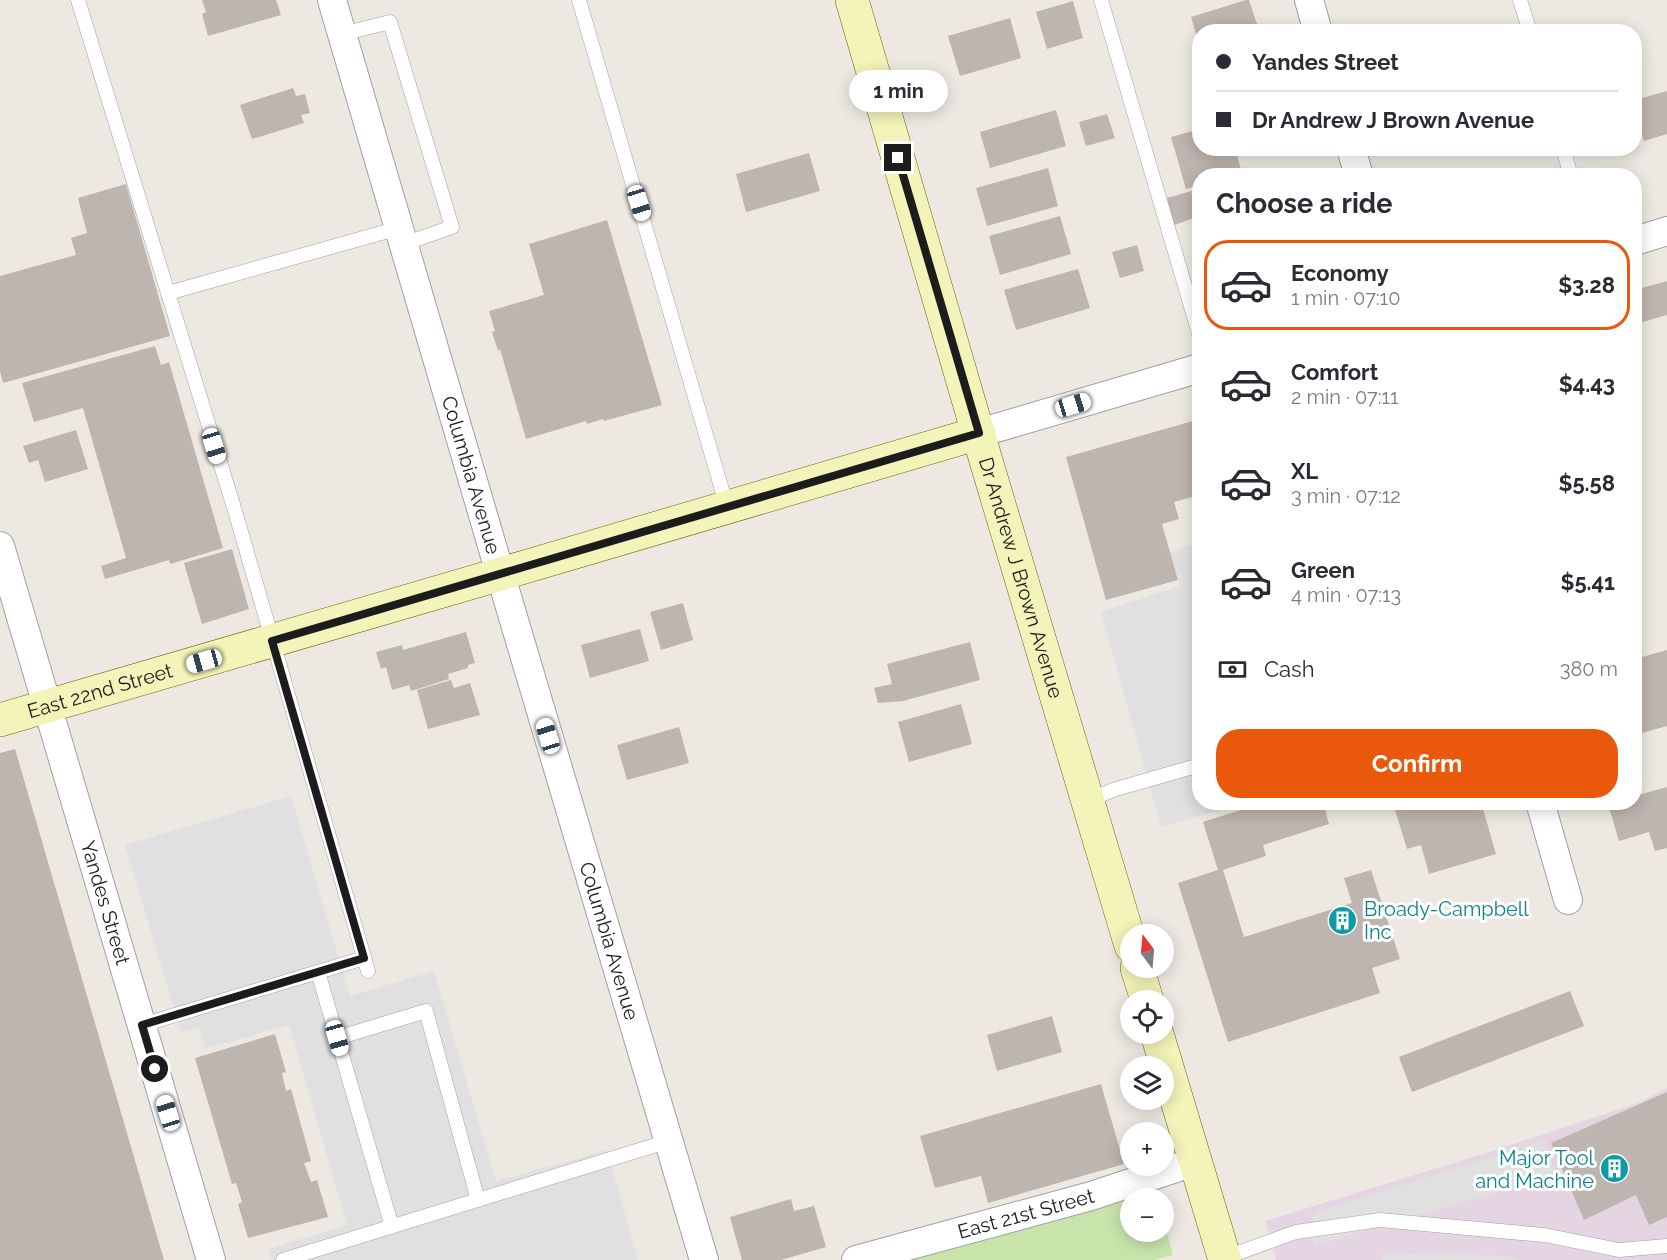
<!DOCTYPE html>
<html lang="en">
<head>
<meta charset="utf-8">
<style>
	:root { --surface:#fff; --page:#f2f2f3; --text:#2b2b33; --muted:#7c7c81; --line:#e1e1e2; --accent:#ea580c }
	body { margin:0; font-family:Raleway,sans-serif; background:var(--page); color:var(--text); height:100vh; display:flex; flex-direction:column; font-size:22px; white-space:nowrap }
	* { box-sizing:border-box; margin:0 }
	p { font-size:20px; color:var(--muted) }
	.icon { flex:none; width:33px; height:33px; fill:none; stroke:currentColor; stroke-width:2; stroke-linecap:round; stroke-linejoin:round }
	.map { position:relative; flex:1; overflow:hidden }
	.side { position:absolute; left:1192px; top:168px; width:450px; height:642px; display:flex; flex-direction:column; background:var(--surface); border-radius:24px; box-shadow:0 3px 15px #0003 }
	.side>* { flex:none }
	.guide { position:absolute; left:1192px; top:24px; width:450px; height:132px; border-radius:24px; box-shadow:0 3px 15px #0003; display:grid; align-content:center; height:132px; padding:0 24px; background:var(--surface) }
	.needle { width:39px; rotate:344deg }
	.fabs { position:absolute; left:1120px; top:924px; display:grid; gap:12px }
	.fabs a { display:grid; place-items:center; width:54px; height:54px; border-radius:50%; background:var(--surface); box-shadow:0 3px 15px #0003; font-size:30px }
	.end { position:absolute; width:27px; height:27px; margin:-14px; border:8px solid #1c1c1c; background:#fff; box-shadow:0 0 0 3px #fff }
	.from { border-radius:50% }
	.bubble { position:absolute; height:42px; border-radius:21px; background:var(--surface); box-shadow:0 3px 15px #0003; font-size:20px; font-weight:700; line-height:42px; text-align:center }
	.car { position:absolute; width:18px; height:36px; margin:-18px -9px; border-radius:8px; box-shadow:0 0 4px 2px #0007; background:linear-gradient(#fff 24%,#345 0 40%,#fff 0 76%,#345 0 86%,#fff 0) }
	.guide b { display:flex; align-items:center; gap:21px; height:57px; font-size:22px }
	.guide b+b { border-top:2px solid var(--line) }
	.guide i { width:15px; height:15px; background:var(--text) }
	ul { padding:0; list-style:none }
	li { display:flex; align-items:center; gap:18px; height:90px; margin:0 12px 9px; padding:0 12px; border:3px solid transparent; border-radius:24px }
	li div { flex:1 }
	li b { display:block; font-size:22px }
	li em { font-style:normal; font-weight:700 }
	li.selected { border-color:var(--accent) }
	li>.icon { width:54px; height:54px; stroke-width:1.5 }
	h2 { padding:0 24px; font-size:27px; line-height:72px }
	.pay { display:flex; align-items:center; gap:15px; height:66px; padding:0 24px; font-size:22px }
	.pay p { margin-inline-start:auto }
	.button { display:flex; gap:12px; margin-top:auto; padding:12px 24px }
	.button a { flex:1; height:69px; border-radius:24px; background:var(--accent); color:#fff; font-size:24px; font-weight:700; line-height:69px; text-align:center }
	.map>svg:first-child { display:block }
	.industrial { fill:#e5d5e3 }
	.grass { fill:#c8e4ab }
	.parking { fill:#e0e0e0 }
	.building { fill:#bdb5af }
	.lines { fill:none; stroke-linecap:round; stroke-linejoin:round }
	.lane-casing { stroke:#a0a0a0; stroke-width:15 }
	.street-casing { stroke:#a0a0a0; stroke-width:30 }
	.secondary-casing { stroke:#626a0c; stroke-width:34 }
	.lane { stroke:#fff; stroke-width:14 }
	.street { stroke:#fff; stroke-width:28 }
	.secondary { stroke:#f3f4b9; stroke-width:33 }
	.route { stroke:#1c1c1c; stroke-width:8 }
	.labels { text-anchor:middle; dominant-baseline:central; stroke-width:6; stroke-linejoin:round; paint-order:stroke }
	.street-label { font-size:20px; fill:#1c1c1c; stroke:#fff }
	.culture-label { font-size:20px; fill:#0d838f; stroke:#fff; text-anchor:start }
</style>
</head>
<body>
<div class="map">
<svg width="1667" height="1260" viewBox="0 0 1667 1260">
	<rect width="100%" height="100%" fill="#ede9e2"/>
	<path class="industrial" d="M1667,1088V1260H1276L1265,1221L1486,1153L1638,1103Z"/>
	<path class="grass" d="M1155,1190L1158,1198H1131V1232H1164V1221L1173,1255L1154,1260H905Z"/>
	<path class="parking" d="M1200,542V802L1244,803L1161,827L1101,612L1180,586L1170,552Z
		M291,796L350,996L434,971L496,1181L607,1150L638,1260H272L269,1249L347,1225L289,1025L205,1049L199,1027L181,1032L125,845Z
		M1543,1141L1557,1175L1314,1245V1213Z
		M1445,1253L1512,1257L1519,1260H1382V1255Z"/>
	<path class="building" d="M202,0H276L281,15L208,36L202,14L206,12Z
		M1246,0H1249L1258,27L1244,32H1200L1199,44L1191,17Z
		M1073,1L1083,38L1047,49L1036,12Z
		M1010,18L1021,58L960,76L948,36Z
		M293,88L296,96L305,94L310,113L301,115L304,123L252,139L240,105Z
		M1667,91V134L1644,141L1635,111V100Z
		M1056,110L1066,146L990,168L980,132Z
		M1107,114L1115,138L1086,146L1079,122Z
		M1200,129V148H1235L1242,173L1233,176H1200V185L1186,189L1171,137Z
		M809,153L820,191L746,212L736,174Z
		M1048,168L1058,206L987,226L976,188Z
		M126,184L170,336L3,383L0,371V276L76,255L71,238L87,233L78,198Z
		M1195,190L1200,209V216L1174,225L1167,198Z
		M1060,216L1071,254L1000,275L989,236Z
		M607,220L662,405L604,421L603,419L587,424L586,421L526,439L500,349L498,351L492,332L495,331L489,311L544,295L529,244Z
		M1137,245L1144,271L1120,278L1112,252Z
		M1078,269L1090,308L1016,330L1004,290Z
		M1667,281V315L1639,323L1635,310V290Z
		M155,346L161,365L169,362L223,548L170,564L169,560L105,579L101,566L126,558L83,408L34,422L22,383Z
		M1200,419V495L1174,502L1179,519L1162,524L1178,580L1106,600L1066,457Z
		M76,430L88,469L45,482L38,460L29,463L23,446Z
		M232,549L249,609L202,624L184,563Z
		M683,603L693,640L661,650L650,612Z
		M640,629L649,661L590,678L581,645Z
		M466,632L475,663L468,665V668L448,674L449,679L411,691L409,685L392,690L386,667L381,669L376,652L402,645L403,650Z
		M970,642L980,680L903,701L878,703L874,688L892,684L887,664Z
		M1667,650V726L1635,735V659Z
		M451,680L454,688L470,683L480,715L428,729L417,690Z
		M961,704L972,744L909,762L898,722Z
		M679,727L689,763L627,780L617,745Z
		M15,749L164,1260H0V753Z
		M1667,787V848L1655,851L1649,832L1619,841L1608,804L1613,802H1635V796Z
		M1266,802H1323L1329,824L1263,845L1266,856L1223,870L1244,937L1352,903L1344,878L1371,870L1400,959L1372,968L1380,993L1228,1042L1178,883L1218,870L1203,822Z
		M1420,802H1481L1496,854L1429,874L1421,845L1407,849L1395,810Z
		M1570,991L1584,1026L1412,1092L1399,1057Z
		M1052,1016L1062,1052L997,1071L987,1035Z
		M275,1034L286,1072L282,1073L286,1091L291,1089L311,1161L304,1163L311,1182L317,1180L328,1217L248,1238L238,1204L242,1202L236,1183L232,1184L195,1058Z
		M1101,1084L1124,1164L988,1203L981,1176L935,1188L920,1136Z
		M1667,1092V1217L1649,1225L1636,1195L1584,1220L1551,1143Z
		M791,1199L794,1211L814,1206L826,1247L781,1260H742L730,1217Z"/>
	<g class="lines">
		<defs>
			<path id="lane" d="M78,0L235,511L368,971
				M579,0L727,507
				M1101,0L1200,337
				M1520,0L1530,32
				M342,34L390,22L452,227L404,244
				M1563,148L1571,176
				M168,293L399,228
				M1088,800L1116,789L1200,765
				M318,972L364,958
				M142,1025L318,972L392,1227
				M337,1038L426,1011L478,1200
				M1224,1258L1296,1232L1380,1220L1544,1235L1619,1250L1667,1246
				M283,1260L669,1141"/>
			<g id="street">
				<path id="s1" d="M332,0L505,590L704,1260"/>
				<path d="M1309,0L1318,32"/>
				<path d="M1351,148L1359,176"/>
				<path d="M1635,241L1667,231"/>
				<path d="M979,433L1200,368"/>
				<path id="s2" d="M0,546L211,1260"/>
				<path d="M1540,802L1568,900"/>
				<path id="s3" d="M856,1260L1091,1196L1194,1162"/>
			</g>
			<g id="secondary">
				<path id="s4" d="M852,0L987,464L1131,946"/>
				<path id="s5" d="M0,720L528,566L979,433"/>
				<path d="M1137,968L1147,1000"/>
				<path d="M1157,1034L1225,1260"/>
			</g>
		</defs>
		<use href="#lane" class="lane-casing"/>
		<use href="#street" class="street-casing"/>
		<use href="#secondary" class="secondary-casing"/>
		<use href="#lane" class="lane"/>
		<use href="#street" class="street"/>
		<use href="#secondary" class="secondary"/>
	</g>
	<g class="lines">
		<path class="route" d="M155,1069L142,1025L364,958L272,641L979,433L898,158"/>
	</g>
	<defs>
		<symbol id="building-disc" viewBox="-11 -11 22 22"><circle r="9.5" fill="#0f9aa8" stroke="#fff"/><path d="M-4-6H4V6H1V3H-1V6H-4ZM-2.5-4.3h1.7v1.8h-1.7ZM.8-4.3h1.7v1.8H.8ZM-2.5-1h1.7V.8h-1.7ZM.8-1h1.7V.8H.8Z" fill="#fff"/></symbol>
	</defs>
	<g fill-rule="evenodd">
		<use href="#building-disc" x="1326" y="904" width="33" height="33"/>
		<use href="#building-disc" x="1598" y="1152" width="33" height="33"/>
	</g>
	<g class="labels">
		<g class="street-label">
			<text stroke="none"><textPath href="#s1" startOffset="495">Columbia Avenue</textPath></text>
			<text stroke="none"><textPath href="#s4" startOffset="602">Dr Andrew J Brown Avenue</textPath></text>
			<text stroke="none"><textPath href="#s5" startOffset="104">East 22nd Street</textPath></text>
			<text stroke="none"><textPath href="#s2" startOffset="372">Yandes Street</textPath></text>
			<text stroke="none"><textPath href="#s1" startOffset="981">Columbia Avenue</textPath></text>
			<text stroke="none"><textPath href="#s3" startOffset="176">East 21st Street</textPath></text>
		</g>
		<g class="culture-label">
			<text x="1364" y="909">Broady-Campbell<tspan x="1364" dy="23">Inc</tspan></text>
			<text x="1594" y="1158" text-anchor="end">Major Tool<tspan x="1594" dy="23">and Machine</tspan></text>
		</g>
	</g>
</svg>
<div class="fabs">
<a><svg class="needle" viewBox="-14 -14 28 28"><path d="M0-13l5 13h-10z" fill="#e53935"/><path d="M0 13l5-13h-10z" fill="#7c7c81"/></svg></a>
<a><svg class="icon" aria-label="locate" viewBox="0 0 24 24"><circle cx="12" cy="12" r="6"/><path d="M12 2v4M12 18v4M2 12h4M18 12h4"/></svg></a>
<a><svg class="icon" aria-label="layers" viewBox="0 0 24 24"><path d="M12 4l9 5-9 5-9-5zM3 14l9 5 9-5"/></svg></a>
<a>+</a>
<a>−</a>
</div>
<i class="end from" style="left:155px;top:1069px"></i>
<i class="end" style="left:898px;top:158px"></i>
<div class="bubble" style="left:849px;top:70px;width:99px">1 min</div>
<i class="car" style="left:639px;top:203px;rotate:163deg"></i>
<i class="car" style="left:1073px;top:405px;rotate:73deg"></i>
<i class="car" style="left:214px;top:446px;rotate:163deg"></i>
<i class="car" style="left:204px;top:661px;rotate:254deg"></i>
<i class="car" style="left:548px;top:736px;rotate:343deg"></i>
<i class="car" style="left:337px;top:1038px;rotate:164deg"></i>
<i class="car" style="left:168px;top:1113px;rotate:343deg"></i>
<div class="guide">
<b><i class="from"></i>Yandes Street</b>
<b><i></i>Dr Andrew J Brown Avenue</b>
</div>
<section class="side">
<h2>Choose a ride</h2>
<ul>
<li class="selected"><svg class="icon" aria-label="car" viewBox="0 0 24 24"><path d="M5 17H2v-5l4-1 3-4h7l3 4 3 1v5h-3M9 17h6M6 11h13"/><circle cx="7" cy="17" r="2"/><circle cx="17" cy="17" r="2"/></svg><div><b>Economy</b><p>1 min · 07:10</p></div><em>$3.28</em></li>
<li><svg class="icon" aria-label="car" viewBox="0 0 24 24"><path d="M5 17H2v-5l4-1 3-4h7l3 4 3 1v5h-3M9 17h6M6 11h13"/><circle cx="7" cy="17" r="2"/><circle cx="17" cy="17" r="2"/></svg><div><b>Comfort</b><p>2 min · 07:11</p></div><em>$4.43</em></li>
<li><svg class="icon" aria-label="car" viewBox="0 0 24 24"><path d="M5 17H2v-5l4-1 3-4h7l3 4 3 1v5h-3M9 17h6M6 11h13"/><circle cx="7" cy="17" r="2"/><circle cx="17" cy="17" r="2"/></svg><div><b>XL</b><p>3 min · 07:12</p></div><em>$5.58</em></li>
<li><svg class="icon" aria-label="car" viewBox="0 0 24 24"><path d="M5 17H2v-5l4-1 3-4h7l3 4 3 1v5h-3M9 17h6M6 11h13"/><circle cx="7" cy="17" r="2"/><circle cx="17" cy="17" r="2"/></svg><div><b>Green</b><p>4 min · 07:13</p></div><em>$5.41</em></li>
</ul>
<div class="pay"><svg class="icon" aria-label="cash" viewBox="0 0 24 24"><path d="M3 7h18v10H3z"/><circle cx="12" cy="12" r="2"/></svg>Cash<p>380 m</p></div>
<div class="button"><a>Confirm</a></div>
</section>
</div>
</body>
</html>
